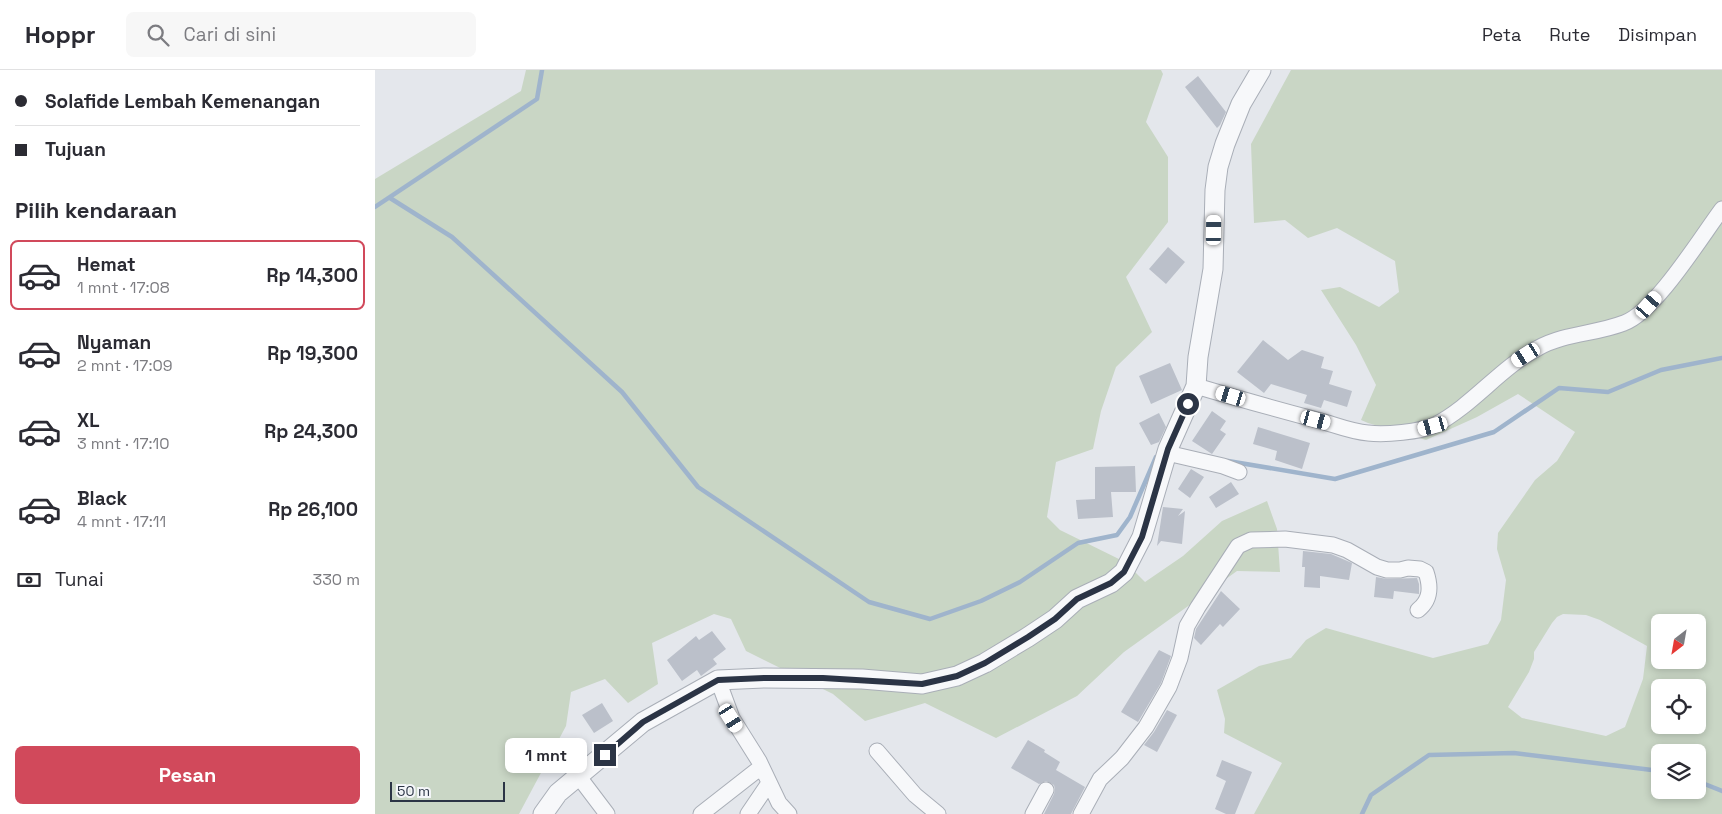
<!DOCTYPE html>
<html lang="id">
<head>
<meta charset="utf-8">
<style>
	:root { --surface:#fff; --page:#f7f7f7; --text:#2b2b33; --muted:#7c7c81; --line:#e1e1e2; --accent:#d1495b }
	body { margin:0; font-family:"Space Grotesk",sans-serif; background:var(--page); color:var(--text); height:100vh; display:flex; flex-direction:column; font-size:19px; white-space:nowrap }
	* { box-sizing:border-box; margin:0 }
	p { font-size:16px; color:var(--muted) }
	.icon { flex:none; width:28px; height:28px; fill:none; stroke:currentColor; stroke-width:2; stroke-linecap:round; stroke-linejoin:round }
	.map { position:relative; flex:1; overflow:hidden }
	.side { display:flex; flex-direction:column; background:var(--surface); width:375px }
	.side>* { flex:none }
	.banner { display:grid; align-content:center; height:110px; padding:0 15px; background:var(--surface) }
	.needle { width:32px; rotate:211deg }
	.tools { position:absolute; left:1276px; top:544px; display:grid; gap:10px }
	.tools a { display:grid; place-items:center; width:55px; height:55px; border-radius:8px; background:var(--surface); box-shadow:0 2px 8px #0003; font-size:25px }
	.scale { position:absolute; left:15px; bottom:12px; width:115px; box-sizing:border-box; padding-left:5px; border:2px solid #2b3445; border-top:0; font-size:14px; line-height:18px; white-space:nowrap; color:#2b3445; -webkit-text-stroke:4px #f4f6f9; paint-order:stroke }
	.end { position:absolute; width:22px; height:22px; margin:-11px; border:6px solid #2b3445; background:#fff; box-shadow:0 0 0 2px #fff }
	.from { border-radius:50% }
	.bubble { position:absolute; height:35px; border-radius:8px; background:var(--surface); box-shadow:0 2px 8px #0003; font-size:16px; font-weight:800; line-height:35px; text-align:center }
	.car { position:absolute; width:15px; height:30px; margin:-15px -8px; border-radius:6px; box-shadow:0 0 4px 1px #0007; background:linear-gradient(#fff 24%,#345 0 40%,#fff 0 76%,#345 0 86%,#fff 0) }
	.banner b { display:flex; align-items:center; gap:18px; height:48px; font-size:19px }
	.banner b+b { border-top:1px solid var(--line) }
	.banner i { width:12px; height:12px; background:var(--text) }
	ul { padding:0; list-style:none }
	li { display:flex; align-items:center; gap:15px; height:70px; margin:0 10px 8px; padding:0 5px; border:2px solid transparent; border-radius:8px }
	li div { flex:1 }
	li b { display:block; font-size:19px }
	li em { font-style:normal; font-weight:800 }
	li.active { border-color:var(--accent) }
	li>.icon { width:45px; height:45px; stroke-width:1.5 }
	h2 { padding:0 15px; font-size:22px; line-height:60px }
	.pay { display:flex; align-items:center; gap:12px; height:55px; padding:0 15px; font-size:19px }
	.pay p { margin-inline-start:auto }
	.action { display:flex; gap:10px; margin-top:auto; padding:10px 15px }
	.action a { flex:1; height:58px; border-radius:8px; background:var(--accent); color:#fff; font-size:20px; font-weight:800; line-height:58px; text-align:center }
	header { display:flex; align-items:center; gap:30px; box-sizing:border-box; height:70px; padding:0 25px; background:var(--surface); border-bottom:1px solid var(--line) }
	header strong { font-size:24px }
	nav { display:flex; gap:28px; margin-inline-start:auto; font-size:18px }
	.search { width:350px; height:45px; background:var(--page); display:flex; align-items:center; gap:12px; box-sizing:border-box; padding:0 18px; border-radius:8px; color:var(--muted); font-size:19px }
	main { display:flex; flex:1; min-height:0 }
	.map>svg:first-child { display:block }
	.green { fill:#c9d6c5; fill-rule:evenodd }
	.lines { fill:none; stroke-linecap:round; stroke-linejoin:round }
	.stream { stroke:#9fb4cc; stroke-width:4.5 }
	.building { fill:#bbc0ca }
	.minor-casing { stroke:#a9aeb7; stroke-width:17 }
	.tertiary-casing { stroke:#a9aeb7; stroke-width:21 }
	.minor { stroke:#f7f8fa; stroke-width:15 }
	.tertiary { stroke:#f7f8fa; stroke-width:19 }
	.route { stroke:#2b3445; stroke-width:6 }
</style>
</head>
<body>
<header>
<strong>Hoppr</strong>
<div class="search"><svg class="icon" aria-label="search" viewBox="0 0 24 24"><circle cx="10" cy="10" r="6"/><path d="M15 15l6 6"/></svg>Cari di sini</div>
<nav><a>Peta</a><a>Rute</a><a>Disimpan</a></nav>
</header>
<main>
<section class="side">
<div class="banner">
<b><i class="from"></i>Solafide Lembah Kemenangan</b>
<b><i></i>Tujuan</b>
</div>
<h2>Pilih kendaraan</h2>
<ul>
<li class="active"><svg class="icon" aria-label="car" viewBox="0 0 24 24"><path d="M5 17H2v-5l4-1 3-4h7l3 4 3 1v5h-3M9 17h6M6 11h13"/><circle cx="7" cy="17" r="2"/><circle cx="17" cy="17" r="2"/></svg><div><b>Hemat</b><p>1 mnt · 17:08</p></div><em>Rp 14,300</em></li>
<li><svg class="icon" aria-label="car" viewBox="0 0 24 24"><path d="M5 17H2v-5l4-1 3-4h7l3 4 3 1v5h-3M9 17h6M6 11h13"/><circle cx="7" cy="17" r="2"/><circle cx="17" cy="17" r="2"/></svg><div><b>Nyaman</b><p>2 mnt · 17:09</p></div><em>Rp 19,300</em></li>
<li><svg class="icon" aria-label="car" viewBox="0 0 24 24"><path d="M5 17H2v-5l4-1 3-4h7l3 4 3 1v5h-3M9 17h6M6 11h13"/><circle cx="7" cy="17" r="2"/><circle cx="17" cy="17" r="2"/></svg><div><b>XL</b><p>3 mnt · 17:10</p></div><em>Rp 24,300</em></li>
<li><svg class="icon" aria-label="car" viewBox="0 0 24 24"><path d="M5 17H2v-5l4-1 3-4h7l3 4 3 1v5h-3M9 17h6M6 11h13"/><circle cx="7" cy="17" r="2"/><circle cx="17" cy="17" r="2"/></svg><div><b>Black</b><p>4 mnt · 17:11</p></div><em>Rp 26,100</em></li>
</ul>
<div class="pay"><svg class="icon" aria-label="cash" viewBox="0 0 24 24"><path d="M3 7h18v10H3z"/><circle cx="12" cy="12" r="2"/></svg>Tunai<p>330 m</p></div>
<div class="action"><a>Pesan</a></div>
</section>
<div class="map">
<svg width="1347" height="744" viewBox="0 0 1347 744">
	<rect width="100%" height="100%" fill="#e4e7ec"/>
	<path class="green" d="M151,0H786L788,4L771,52L793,87V152L751,207L777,262L741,297L726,341L718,379L681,392L672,447L685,460L750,492L770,512L808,486L847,451L892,431L902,459L905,502L862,501L749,582L702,626L621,668L550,633L490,651L458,624L371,581L356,549L339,544L277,573L283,614L253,633L230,609L196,622L191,656L144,744H0V109L146,21Z
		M916,0H1347V744H879L907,693L849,663L850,649L842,620L884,596L916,588L931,570L951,558L1058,588L1113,574L1126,550L1131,510L1122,479L1123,463L1160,410L1182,391L1200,362L1143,324L1102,347L1051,370L993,353L986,350L1001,315L981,275L946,220L965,217L1004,237L1024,222L1020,191L962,158L933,168L910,150L879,153L876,74ZM1188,544L1211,545L1225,550L1272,576L1268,609L1250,657L1231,666L1147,648L1133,637L1154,602L1159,589V582L1177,553L1182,547ZM1285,552H1322V590H1285ZM1285,618H1322V655H1285ZM1285,682H1322V720H1285Z"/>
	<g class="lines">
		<path class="stream" d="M15,128L77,167L247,322L323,417L494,532L555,549L606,531L645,512L703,473L742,465L755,447L781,387
			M0,137L162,29L167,0
			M853,391L960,409L1119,362L1184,318L1233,322L1286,300L1347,288
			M1322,711L1347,721
			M987,744L996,725L1054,685L1139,683L1285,701"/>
	</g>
	<path class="building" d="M823,6L851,42L845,55L842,58L810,17Z
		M793,177L810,192L791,214L774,199Z
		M888,270L913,290L927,280L949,287L946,298L958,301L954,314L977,321L972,337L949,330L946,338L929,333L932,325L896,314L889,323L862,302Z
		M795,293L807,320L776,334L764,306Z
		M837,341L851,351L845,360L851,364L837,384L817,371Z
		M784,343L791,357L784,372L776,375L764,353Z
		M883,357L935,373L927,399L900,390L902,381L878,374Z
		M760,396L761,422H736L738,447L703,449L701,430L720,429V397Z
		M816,399L829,407L815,428L803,419Z
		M856,412L864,424L841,438L834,427Z
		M788,437L808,439L803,446L810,441L807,474L786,471L782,476Z
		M928,481L956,484L977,493L974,510L945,506V518L929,517L930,497H927Z
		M1001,507L1012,509L1042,508L1044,514V524L1019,521L1018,529L999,527Z
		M846,521L865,539L848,557L845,554L826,575L819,568L821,559Z
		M337,561L351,579L338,589L342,594L326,606L322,600L307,611L292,590L321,566L324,570Z
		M784,580L796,586L786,613L763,652L746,642Z
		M227,633L238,651L219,663L207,645Z
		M792,640L802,645L782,682L769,675L779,662Z
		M197,670L210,680L197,697L184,687Z
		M653,670L670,680L669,682L685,692L681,700L710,717L696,744H669L679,724L680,719L679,715L671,711L664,714L636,698Z
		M847,690L877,702L860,744H851L840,739L851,711L841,706Z"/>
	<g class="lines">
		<defs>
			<path id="minor" d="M821,316C861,328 901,339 942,350C958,354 976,362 993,363C1010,365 1045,362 1060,355C1098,335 1125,298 1163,278C1190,263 1221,264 1249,253C1280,242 1326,167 1347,139
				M792,383L848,396L864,402
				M343,610L357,648L384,691L404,733L414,744
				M502,681L540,725L563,744
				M204,707L232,744
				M326,744L386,697
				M373,744L394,713
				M658,744L671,720
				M706,744L725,709L747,688L771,657L794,617L805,588L812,556L823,537L863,476L876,470L910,469L958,475L972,480L1002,497L1012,500H1025L1033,498L1045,499L1051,502C1056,517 1056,530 1043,540"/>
			<path id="tertiary" d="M168,744L183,723L268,652L343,610L389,608L487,609L547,614L582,606L610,593L653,567L680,549L702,529L736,513L749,502L767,467L793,379L821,316L823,287L838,199L840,120L843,97L850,74L866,34L886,0"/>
		</defs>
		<use href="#minor" class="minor-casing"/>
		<use href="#tertiary" class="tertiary-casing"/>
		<use href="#minor" class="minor"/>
		<use href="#tertiary" class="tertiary"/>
	</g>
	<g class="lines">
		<path class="route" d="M230,685L268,652L343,610L389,608H448L547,614L582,606L610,593L653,567L680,549L702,529L736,513L749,502L767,467L793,379L813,334"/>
	</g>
</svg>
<div class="tools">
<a><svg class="needle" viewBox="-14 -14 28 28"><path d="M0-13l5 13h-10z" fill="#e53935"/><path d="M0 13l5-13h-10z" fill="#7c7c81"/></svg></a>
<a><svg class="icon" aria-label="locate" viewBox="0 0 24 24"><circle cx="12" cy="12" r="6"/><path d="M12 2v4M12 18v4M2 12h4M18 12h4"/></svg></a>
<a><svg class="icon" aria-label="layers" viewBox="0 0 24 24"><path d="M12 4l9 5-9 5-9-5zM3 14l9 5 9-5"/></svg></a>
</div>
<div class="scale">50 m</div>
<i class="end from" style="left:813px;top:334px"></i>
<i class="end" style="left:230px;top:685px"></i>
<div class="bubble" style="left:130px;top:668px;width:82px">1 mnt</div>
<i class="car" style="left:839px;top:160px;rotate:1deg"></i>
<i class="car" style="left:1274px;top:235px;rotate:41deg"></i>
<i class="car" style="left:1151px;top:285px;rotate:238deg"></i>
<i class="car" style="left:856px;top:326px;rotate:287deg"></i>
<i class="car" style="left:941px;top:350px;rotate:105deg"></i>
<i class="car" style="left:1058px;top:356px;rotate:255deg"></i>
<i class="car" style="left:356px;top:648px;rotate:148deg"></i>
</div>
</main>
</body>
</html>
